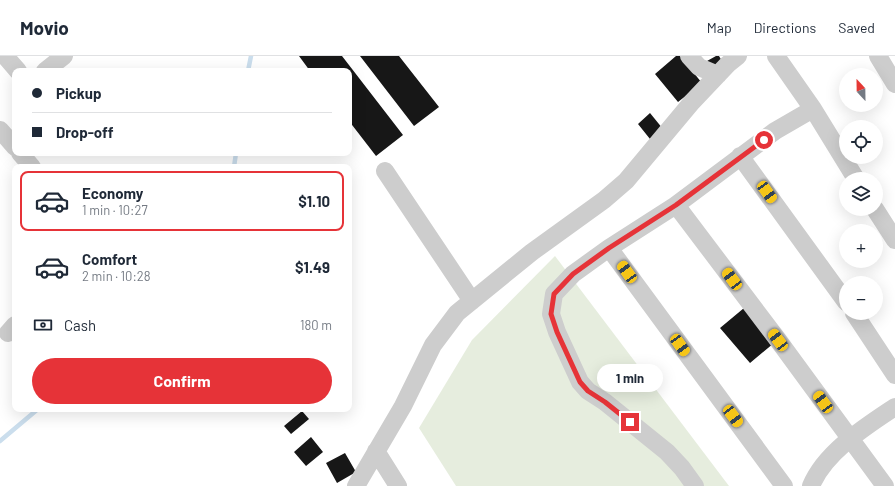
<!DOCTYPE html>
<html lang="en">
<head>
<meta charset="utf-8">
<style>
	:root { --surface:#fff; --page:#f2f2f3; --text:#1f2937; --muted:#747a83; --line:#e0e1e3; --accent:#e63338 }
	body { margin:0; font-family:Barlow,sans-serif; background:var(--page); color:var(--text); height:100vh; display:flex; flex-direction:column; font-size:15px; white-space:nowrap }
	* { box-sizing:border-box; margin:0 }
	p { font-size:13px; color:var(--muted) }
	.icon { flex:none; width:22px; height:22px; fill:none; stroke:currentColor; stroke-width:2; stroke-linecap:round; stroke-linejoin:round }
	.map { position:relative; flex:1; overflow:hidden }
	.panel { position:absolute; left:12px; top:108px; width:340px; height:248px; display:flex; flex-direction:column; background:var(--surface); border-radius:8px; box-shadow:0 4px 16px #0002 }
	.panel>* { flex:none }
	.guide { position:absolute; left:12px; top:12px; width:340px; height:88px; border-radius:8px; box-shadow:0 4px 16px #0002; display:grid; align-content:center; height:88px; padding:0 20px; background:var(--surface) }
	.needle { width:26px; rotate:338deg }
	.buttons { position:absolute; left:839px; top:12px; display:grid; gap:8px }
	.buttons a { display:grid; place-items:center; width:44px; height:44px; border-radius:50%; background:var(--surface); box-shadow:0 4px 16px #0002; font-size:20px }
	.end { position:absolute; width:18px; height:18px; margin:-9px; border:5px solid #e63338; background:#fff; box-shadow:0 0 0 2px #fff }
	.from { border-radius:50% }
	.bubble { position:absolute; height:28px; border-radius:14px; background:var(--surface); box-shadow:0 4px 16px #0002; font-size:13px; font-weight:700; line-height:28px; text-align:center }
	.car { position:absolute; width:12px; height:24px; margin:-12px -6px; border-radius:5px; box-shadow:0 0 3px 1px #0007; background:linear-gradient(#f5c518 24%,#345 0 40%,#f5c518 0 76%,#345 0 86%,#f5c518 0) }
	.guide b { display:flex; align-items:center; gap:14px; height:38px; font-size:15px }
	.guide b+b { border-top:1px solid var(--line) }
	.guide i { width:10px; height:10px; background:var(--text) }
	ul { padding:7px 0 0; list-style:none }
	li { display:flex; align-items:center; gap:12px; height:60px; margin:0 8px 6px; padding:0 12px; border:2px solid transparent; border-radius:8px }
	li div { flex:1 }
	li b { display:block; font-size:15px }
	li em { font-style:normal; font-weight:700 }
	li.on { border-color:var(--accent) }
	li>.icon { width:36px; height:36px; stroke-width:1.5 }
	.pay { display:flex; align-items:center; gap:10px; height:44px; padding:0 20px; font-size:15px }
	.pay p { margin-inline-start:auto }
	.button { display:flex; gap:8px; margin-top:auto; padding:8px 20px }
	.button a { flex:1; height:46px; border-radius:24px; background:var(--accent); color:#fff; font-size:16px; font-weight:700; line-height:46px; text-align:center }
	header { display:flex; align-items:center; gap:24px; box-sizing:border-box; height:56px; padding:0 20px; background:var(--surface); border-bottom:1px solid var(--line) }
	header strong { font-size:19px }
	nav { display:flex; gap:22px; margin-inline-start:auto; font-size:14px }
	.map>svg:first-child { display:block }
	.green { fill:#e6edde }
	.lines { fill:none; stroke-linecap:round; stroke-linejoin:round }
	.stream { stroke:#cbdeed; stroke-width:4.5 }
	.building { fill:#171717 }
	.minor { stroke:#cdcdcd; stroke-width:18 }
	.route { stroke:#e63338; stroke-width:5 }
</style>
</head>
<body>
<header>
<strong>Movio</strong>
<nav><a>Map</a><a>Directions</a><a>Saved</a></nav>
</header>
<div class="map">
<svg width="895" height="430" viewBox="0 0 895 430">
	<rect width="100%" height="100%" fill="#fff"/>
	<path class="green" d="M555,200L729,430H456L419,372L472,284Z"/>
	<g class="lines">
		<path class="stream" d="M248,15L251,0
			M234,111L236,97
			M0,385L38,353"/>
	</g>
	<path class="building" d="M299,0H342L403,79L376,100L349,65V15H310Z
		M360,0H399L439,51L414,70Z
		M676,0H680L702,27L678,46L655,18Z
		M716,0H719L725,10L714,16L707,5Z
		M650,57L663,73L650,83L638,68Z
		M744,252L774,287L750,307L720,272Z
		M302,355L309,363L291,378L284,370Z
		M311,381L323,396L306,410L294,396Z
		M345,397L356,416L337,427L326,407Z"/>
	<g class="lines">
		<path class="minor" d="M5,0L18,15
			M689,0L699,11L718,19
			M776,0L813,53L856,123
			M878,0L895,28
			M45,15L64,0
			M0,74L15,91
			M20,97L32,111
			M740,100L846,246
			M385,115L472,245
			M676,149L778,284L885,430
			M875,153L895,184
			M609,192L784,430
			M854,257L895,319
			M8,277L15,269
			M376,395L398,430
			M356,430L403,350L433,289L457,257L532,196L604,144L626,125L692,46L728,8L738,0
			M695,430L682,412L667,396L605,346L588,335L580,326L557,276L551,258L554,238L573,218L609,192L676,149L775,75L813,53
			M811,430C825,396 865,371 895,351"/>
	</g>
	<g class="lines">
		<path class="route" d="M630,366L605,346L588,335L580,326L557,276L551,258L554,238L573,218L609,192L676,149L764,84"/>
	</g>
</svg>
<div class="buttons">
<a><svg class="needle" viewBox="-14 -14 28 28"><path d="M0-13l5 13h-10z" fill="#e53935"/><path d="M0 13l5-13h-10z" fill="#747a83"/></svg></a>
<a><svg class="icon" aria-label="locate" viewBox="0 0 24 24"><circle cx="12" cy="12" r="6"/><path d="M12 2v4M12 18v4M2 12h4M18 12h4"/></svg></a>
<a><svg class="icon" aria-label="layers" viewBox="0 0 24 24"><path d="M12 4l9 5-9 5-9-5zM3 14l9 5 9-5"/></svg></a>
<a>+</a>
<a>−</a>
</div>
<i class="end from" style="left:764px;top:84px"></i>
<i class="end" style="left:630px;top:366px"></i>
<div class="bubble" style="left:597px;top:308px;width:66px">1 min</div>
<i class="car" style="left:767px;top:136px;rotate:144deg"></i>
<i class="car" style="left:627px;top:216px;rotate:324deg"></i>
<i class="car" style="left:732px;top:223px;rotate:323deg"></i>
<i class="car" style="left:778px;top:284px;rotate:323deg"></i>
<i class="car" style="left:680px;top:289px;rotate:144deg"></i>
<i class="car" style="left:823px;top:346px;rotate:324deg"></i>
<i class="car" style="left:733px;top:360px;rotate:143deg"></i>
<div class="guide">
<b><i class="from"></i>Pickup</b>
<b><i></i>Drop-off</b>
</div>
<section class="panel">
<ul>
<li class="on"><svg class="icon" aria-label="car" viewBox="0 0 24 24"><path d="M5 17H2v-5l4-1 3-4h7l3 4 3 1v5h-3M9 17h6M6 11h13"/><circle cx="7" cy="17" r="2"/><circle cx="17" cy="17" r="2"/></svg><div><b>Economy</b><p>1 min · 10:27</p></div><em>$1.10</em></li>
<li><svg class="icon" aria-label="car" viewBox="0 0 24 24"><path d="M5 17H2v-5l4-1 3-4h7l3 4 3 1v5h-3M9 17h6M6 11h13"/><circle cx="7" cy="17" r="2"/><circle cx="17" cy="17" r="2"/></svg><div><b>Comfort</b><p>2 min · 10:28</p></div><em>$1.49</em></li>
</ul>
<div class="pay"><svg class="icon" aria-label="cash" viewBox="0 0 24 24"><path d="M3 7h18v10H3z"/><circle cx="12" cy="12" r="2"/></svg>Cash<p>180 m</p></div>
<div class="button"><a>Confirm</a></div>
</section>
</div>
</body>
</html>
